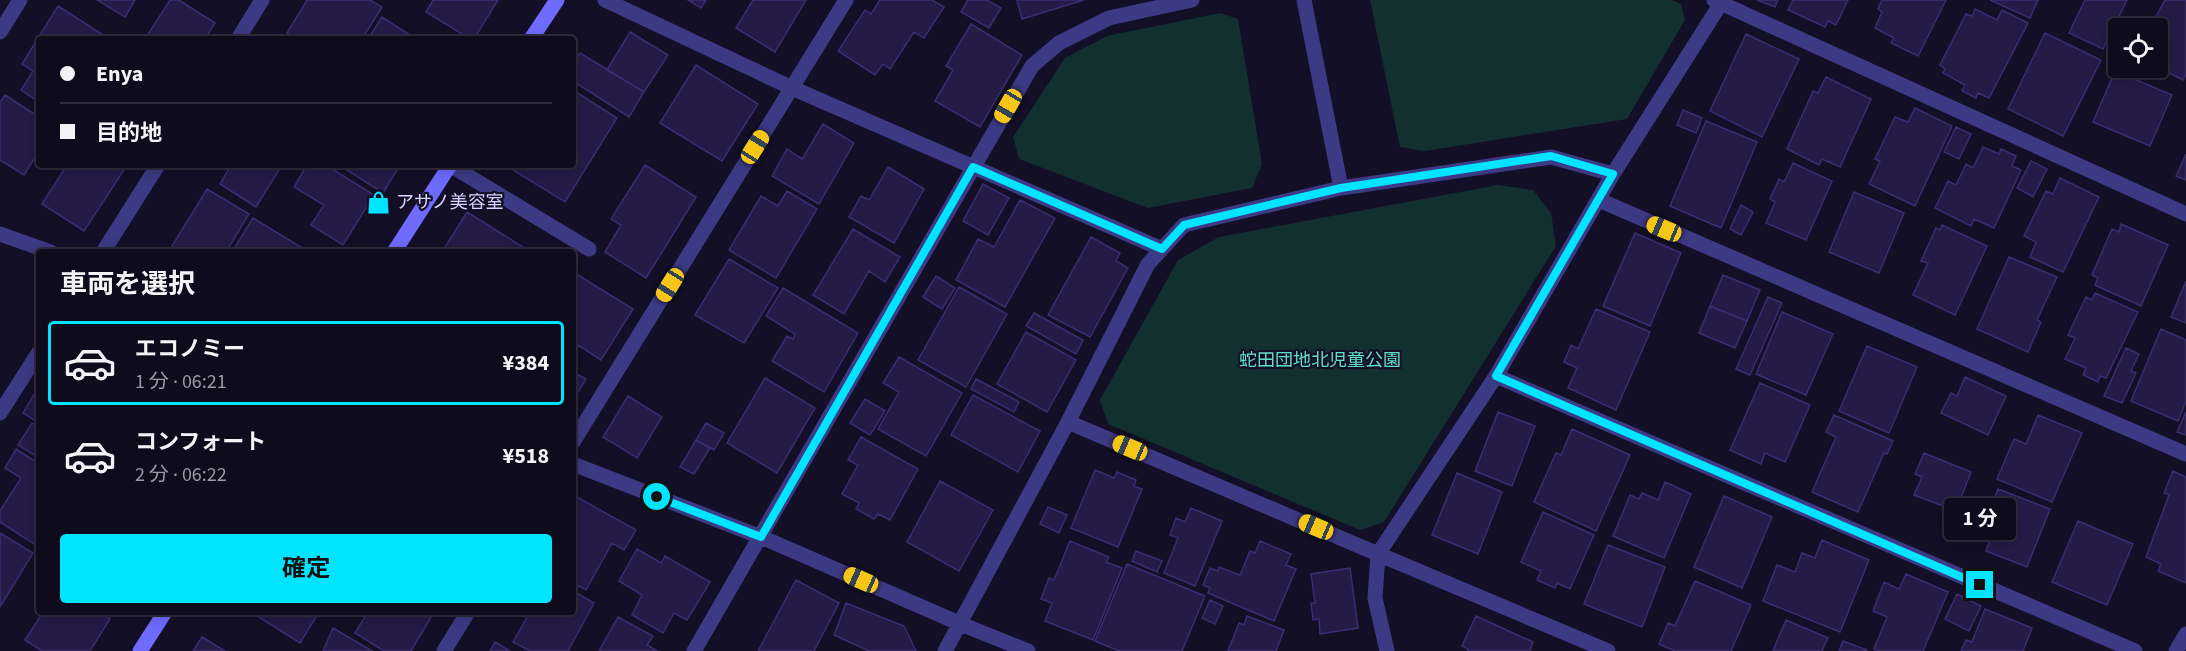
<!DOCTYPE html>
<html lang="ja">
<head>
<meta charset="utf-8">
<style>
	:root { --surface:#0e0b1c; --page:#1c1929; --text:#f1f3f6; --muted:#9b9ba3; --line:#2e2b3b; --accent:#00e5ff }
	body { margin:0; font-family:"Source Sans 3","Noto Sans JP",sans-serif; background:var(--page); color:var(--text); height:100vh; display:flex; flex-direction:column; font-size:22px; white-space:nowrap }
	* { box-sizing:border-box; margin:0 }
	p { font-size:20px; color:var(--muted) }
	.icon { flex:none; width:33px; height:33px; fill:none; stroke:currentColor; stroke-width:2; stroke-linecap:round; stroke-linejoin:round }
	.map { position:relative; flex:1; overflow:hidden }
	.side { position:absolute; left:36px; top:249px; width:540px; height:366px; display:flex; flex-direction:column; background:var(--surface); border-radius:6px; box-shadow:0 3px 15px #0003,0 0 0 2px var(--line) }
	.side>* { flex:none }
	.top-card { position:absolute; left:36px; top:36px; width:540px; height:132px; border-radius:6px; box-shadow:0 3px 15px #0003,0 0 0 2px var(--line); display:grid; align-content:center; height:132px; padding:0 24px; background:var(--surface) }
	.tools { position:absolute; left:2108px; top:18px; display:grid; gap:12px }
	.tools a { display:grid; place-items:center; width:60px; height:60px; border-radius:6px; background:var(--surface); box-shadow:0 3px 15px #0003,0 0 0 2px var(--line); font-size:30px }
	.end { position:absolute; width:27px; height:27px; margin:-14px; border:8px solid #00e5ff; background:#111; box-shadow:0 0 0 3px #111 }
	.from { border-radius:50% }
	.bubble { position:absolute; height:42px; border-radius:6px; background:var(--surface); box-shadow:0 3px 15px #0003,0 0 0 2px var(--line); font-size:20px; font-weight:700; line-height:42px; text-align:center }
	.car { position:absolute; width:18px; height:36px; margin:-18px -9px; border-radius:8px; box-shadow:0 0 4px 2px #0007; background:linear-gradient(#f5c518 24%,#345 0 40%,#f5c518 0 76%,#345 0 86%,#f5c518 0) }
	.top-card b { display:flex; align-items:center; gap:21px; height:57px; font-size:22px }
	.top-card b+b { border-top:2px solid var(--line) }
	.top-card i { width:15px; height:15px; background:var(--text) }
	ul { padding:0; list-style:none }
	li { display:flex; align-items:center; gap:18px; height:84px; margin:0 12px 9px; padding:0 12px; border:3px solid transparent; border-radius:6px }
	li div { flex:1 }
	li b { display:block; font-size:22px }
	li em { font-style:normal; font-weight:700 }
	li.current { border-color:var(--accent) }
	li>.icon { width:54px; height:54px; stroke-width:1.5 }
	h2 { padding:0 24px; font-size:27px; line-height:72px }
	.primary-button { display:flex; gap:12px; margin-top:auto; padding:12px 24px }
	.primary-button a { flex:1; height:69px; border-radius:6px; background:var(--accent); color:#111; font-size:24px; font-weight:700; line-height:69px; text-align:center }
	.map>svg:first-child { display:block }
	.green { fill:#12302f }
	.building { fill:#241b47; stroke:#3b2d73; stroke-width:1.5 }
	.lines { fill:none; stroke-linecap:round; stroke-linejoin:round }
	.lane { stroke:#3d3a85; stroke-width:15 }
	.street { stroke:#3d3a85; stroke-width:15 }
	.secondary { stroke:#6f6bff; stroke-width:15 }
	.route { stroke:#00e5ff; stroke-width:8 }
	.labels { text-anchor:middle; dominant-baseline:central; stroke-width:4.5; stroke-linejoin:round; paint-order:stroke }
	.poi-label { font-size:18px; fill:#d9d4ff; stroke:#130f26; text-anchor:start }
	.park-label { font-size:18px; fill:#5fe0c0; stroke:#130f26 }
</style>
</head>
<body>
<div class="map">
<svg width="2186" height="651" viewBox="0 0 2186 651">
	<rect width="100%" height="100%" fill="#130f26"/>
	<path class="green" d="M1370,0H1672L1681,4L1685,20L1627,119L1425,151L1400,147Z
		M1220,13L1238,19L1262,164L1252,188L1148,208L1019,159L1013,137L1065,58L1107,36Z
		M1498,185L1533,190L1551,213L1556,246L1384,522L1360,530L1108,424L1100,400L1178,260L1219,237Z"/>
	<path class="building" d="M97,0H135L125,17Z
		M170,0H179L215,23L205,39H145Z
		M307,0H370L382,7L362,39H297L287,33Z
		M433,0H498L474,39H470L426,12Z
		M688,0H706L701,8Z
		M753,0H806L775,52L736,28Z
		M880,0H932L944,7L924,38L914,32L890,69L883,64L875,75L838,51L865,10L871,14Z
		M968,0H987L1001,8L989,28L961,12Z
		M1017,0H1084L1022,19Z
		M1757,0H1778L1775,7Z
		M1793,0H1848L1836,25L1828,21L1825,27L1788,10Z
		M1882,0H1946L1918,56L1891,43L1894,38L1875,28L1882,12L1878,9Z
		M1990,0H2038L2030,18Z
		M2085,0H2127L2103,49L2069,33Z
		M2165,0H2186V74L2183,80L2157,67V28H2150Z
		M58,6L108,38L39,39V102L21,90L33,71L22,64Z
		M1975,9L1997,20L2002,10L2028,23L1989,98L1978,93L1976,98L1962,91L1965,85L1943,73L1945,69L1940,65L1966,14L1972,16Z
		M382,17L416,39H368Z
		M971,24L1022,55L980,127L935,101L953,70L946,66Z
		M630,32L668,55L644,92L607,70Z
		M2045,33L2101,60L2063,136L2008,109Z
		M1746,34L1799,59L1762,137L1710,111Z
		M580,53L644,92L629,117L573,81V64Z
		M696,65L758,104L722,161L660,123Z
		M2115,71L2172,95L2150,146L2093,122Z
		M1826,77L1871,99L1840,167L1822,159L1819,165L1787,149L1813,91L1818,93Z
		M573,90L617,118L565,202L505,165H573Z
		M5,95L39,117V151L24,175L0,160V102Z
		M1915,108L1952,126L1915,206L1869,184L1880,161L1875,159L1895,117L1908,122Z
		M1683,110L1702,118L1696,133L1677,125Z
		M1706,121L1757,142L1721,228L1670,206Z
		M823,124L854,143L819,204L772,176L787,149L802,159Z
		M1956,127L1971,134L1959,159L1944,152Z
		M1983,147L1999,154L2001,149L2016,156L2012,166L2021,170L1994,228L1974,219L1971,226L1935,208L1948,181L1956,185L1966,164L1973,168Z
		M2186,154V180L2176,176Z
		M2031,161L2047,169L2033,197L2017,188Z
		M1793,163L1832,181L1806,240L1766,223L1775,202L1770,199L1779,179L1784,182Z
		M67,165H116L124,170L84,231L42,204Z
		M231,165H282L256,207L220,184Z
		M307,165H326L374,195L343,245L311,225L324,205L294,187Z
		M339,165H400L383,193Z
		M645,165L696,197L646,278L605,252L621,225L611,219Z
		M888,167L924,189L894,243L849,217L861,196L869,200Z
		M2060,178L2099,197L2063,272L2030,257L2036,242L2024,236L2046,191L2053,194Z
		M983,184L1009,198L988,235L963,221Z
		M207,189L249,214L226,252H181L172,246Z
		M787,191L817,209L776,278L729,250L761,196L778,206Z
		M1854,192L1904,213L1879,273L1829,252Z
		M1020,200L1055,218L1005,307L956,280L978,239L994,247Z
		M1741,205L1753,212L1741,235L1730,229Z
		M467,212L531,252H442Z
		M253,218L309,252H232Z
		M2121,224L2168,245L2141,306L2095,285L2098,278L2092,275L2112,229L2119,232Z
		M1942,225L1987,246L1955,315L1913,295L1928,263L1921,261L1936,228L1940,230Z
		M853,229L900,257L885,282L869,271L844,314L813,295Z
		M1635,233L1681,253L1650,326L1603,306Z
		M1091,237L1120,253L1116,261L1128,268L1090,337L1048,315Z
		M2009,257L2057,277L2037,320L2041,322L2028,352L1977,329Z
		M729,259L778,288L744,343L695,315Z
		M573,272L633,309L601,360L578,345L573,352Z
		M1723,275L1760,290L1747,321L1710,306Z
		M936,276L955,288L942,309L923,297Z
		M2186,281V323L2171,317Z
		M959,287L1007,314L966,387L918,360Z
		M783,288L858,333L824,392L772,361L787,336L793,339L795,334L766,316Z
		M2095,293L2138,312L2106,378L2100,376L2098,382L2083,375L2086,368L2065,359L2075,338L2068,335L2086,297L2092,300Z
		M1768,297L1782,303L1750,375L1736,369Z
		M1710,306L1747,321L1735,348L1699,333Z
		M1596,309L1650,332L1616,410L1568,388L1577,368L1564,362L1571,345L1578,349Z
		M1782,312L1833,334L1806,395L1756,374Z
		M1034,313L1083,340L1076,354L1026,326Z
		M2161,329L2186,340V401L2178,421L2131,401Z
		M1026,332L1076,360L1047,412L997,384Z
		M1867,346L1917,367L1889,433L1839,411Z
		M2126,348L2139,354L2131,371L2136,373L2122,403L2104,396Z
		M899,357L962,393L926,456L878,429L899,392L883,383Z
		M573,372L586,379L573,400Z
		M1965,377L2006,396L1988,435L1941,413L1951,393L1957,396Z
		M765,378L815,408L777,473L727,443Z
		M976,379L1019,402L1014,412L971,389Z
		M1760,383L1810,405L1785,462L1765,453L1761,464L1730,450Z
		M39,386V423L23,413Z
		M973,395L1040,431L1018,472L951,435Z
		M628,396L662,417L637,458L603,437Z
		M865,399L885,411L870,435L850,423Z
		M1498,412L1535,426L1512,486L1475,471Z
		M2186,412V435L2177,432Z
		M1834,415L1893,441L1887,454L1884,453L1858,512L1812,492L1836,437L1826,432Z
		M2038,415L2082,433L2052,502L1997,479L2014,439L2026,444Z
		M32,423L39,428V458L18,445Z
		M706,423L724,433L714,450L696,440Z
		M1572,429L1630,455L1596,531L1534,502L1556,453L1561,455Z
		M861,437L918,469L890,520L878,514L874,519L856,509L859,503L842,494L858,465L848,460Z
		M696,440L710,448L694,474L680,467Z
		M16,449L39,464V542L37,546L0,522V511L21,478L5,468Z
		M1924,453L1971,472L1956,511L1914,495L1922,477L1915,474Z
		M1095,470L1114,478L1117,472L1136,480L1134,486L1142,489L1118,547L1071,528Z
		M2173,471L2186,477V583L2158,571L2161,564L2146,557L2169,495L2164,493Z
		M1457,473L1502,492L1478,554L1432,535Z
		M940,481L993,510L959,571L907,542Z
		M1665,482L1691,494L1664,558L1613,536L1630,495L1639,499L1642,493L1658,500Z
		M1998,489L2050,509L2027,567L1986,551L1995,528L1984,524Z
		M575,496L636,530L624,550L612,543L586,590L573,583V500Z
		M1724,496L1772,517L1742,588L1694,567Z
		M1048,507L1067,515L1059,533L1040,524Z
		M1191,508L1222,521L1195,586L1164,573L1178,538L1170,535L1176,518L1185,522Z
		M1543,512L1594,535L1570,589L1557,583L1555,588L1537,580L1541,571L1521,562Z
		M2078,521L2133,544L2107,605L2052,582Z
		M0,533L33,553L0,607Z
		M1822,540L1869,560L1840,632L1763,601L1777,565L1795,572L1802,553L1815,558Z
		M1070,541L1109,557L1106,562L1122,568L1093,640L1045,621L1052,603L1041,599L1049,578L1054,580Z
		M1260,541L1291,554L1286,565L1296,569L1274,621L1208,593L1210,588L1203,585L1210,568L1218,571L1219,567L1240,575L1250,551L1255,553Z
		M1608,545L1665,567L1642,627L1584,604Z
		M637,549L661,563L665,556L710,582L687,620L674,613L663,633L632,615L642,595L619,581Z
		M1136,551L1162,561L1157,572L1132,561Z
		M1127,564L1205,596L1182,651H1119L1095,641Z
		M1350,568L1358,628L1320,634L1319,619L1313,620L1311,603H1315L1311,574Z
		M1906,574L1948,592L1923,651H1878L1874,649L1887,617L1873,611L1884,582L1899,589Z
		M796,580L839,603L814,651H758Z
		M1695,581L1751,605L1731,651H1675L1659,644L1668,623L1675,626Z
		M573,591L594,603L568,651H530L513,642L530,612H573Z
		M1957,594L1981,606L1969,631L1945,619Z
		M1210,600L1223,606L1215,624L1202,618Z
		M846,603L904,626L916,651H869L834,635Z
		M1985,609L2032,628L2023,651H1961L1966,640L1972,642Z
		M43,612H99L110,619L90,651H42L25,640Z
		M255,612H314L318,614L300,643L254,614Z
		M368,612H434L411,651H384L355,633Z
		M1247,616L1284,630L1276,651H1228L1239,623L1244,625Z
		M1476,616L1533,642L1530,651H1468V649L1462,646Z
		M618,617L653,636L647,645L657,651H599Z
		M1786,620L1828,638L1822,651H1773Z
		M333,628L372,651H323Z
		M202,637L225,651H193Z
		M1843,641L1867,650V651H1839Z
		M495,642L510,651H490Z"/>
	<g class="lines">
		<path class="lane" d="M450,165L589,249"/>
		<path class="street" d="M605,0L792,88L1162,249
			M1304,0L1341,188
			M1714,0L2186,214
			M0,32L20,0
			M238,39L262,0
			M1599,200L2186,454
			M0,234L51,252
			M103,252L158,165
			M1496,376L2135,651
			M0,413L39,352
			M1068,422L1378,554L1375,598L1387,651
			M573,442L846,0
			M573,464L761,537L961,624L1028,651
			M444,651L468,612
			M694,651L1032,66L1059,43L1109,18L1192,0
			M945,651L1068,422L1148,264L1184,225L1341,188L1551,157L1613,174L1723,0
			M1608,651L1378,554L1496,376L1613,174
			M2176,651L2186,634"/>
		<path class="secondary" d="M531,39L557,0
			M394,252L450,165
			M140,651L165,612"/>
	</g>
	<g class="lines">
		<path class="route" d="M657,497L761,537L973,167L1162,249L1184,225L1341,188L1551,156L1613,174L1496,376L1980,585"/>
	</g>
	<defs>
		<symbol id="shop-bare" viewBox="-9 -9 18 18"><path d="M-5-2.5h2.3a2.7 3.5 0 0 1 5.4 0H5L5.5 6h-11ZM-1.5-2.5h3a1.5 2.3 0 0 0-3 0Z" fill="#00e5ff" stroke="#130f26" stroke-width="2.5" paint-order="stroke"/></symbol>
	</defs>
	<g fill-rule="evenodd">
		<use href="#shop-bare" x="362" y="186" width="33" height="33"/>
	</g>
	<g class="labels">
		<g class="poi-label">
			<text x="396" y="202">アサノ美容室</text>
		</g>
		<g class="park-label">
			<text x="1320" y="360">蛇田団地北児童公園</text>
		</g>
	</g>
</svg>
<div class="tools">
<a><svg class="icon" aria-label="locate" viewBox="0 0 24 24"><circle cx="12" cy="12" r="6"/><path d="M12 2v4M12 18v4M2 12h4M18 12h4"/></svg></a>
</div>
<i class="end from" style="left:657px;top:497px"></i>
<i class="end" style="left:1980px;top:585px"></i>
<div class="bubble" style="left:1944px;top:498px;width:72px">1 分</div>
<i class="car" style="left:1008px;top:106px;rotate:210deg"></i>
<i class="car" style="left:755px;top:147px;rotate:32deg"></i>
<i class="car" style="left:1664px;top:229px;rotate:293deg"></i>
<i class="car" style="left:670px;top:285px;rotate:212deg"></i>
<i class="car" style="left:1130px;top:448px;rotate:293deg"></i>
<i class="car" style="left:1316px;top:527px;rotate:293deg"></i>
<i class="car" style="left:861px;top:580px;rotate:294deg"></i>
<div class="top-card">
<b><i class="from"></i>Enya</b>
<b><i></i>目的地</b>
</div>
<section class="side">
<h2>車両を選択</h2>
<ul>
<li class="current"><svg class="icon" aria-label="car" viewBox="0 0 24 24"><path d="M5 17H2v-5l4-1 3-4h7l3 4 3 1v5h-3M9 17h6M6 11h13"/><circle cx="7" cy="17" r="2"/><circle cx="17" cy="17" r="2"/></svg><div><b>エコノミー</b><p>1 分 · 06:21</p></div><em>¥384</em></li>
<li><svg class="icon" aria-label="car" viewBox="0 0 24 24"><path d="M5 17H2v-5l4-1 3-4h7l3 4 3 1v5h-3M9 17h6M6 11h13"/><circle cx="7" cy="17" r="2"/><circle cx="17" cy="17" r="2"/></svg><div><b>コンフォート</b><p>2 分 · 06:22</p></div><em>¥518</em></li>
</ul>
<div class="primary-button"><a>確定</a></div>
</section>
</div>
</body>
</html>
